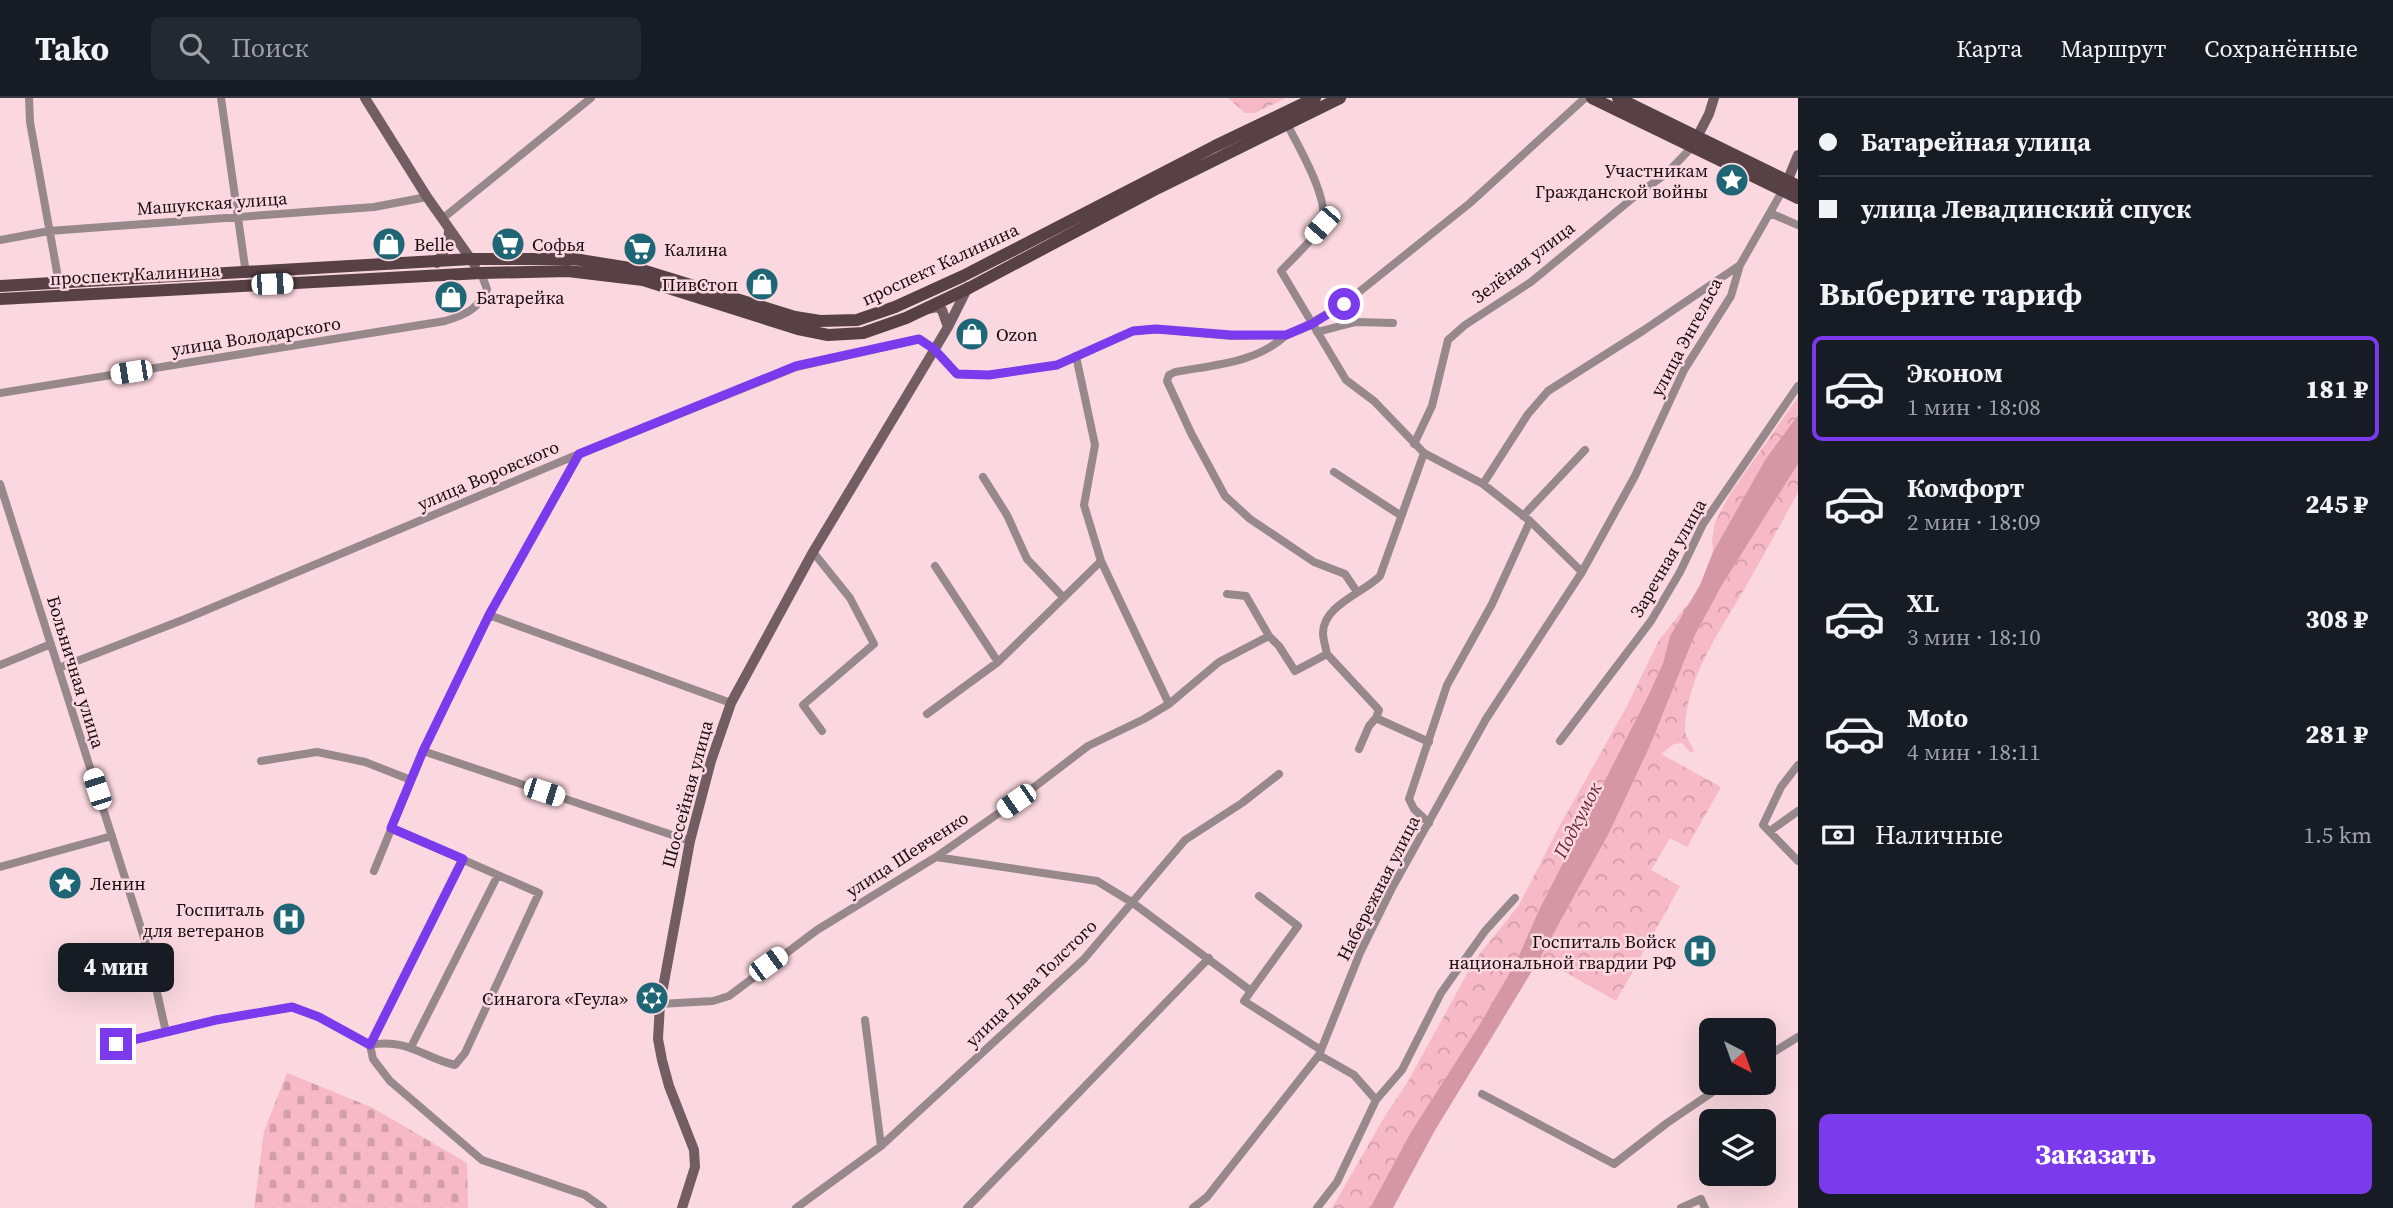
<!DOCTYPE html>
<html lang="ru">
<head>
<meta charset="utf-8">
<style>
	:root { --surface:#171b24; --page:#242831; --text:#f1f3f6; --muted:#9ea1a6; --line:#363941; --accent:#7c3aed }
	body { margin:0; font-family:"Source Serif 4",serif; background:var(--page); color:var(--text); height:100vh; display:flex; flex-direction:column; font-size:26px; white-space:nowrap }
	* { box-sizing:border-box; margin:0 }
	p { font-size:23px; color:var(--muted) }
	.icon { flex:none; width:38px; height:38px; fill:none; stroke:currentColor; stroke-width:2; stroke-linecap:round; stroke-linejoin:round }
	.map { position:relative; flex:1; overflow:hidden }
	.details { display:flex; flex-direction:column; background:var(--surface); width:595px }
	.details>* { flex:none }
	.banner { display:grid; align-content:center; height:154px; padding:0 21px; background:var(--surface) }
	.needle { width:46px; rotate:139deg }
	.buttons { position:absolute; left:1699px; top:920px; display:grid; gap:14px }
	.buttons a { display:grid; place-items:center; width:77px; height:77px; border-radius:10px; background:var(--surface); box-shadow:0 7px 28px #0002; font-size:35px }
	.end { position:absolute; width:32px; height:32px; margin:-16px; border:9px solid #7c3aed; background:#fff; box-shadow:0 0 0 4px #fff }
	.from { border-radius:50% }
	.bubble { position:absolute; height:49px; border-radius:10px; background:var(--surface); box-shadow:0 7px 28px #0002; font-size:23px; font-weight:800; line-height:49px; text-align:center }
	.car { position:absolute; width:21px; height:42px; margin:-21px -10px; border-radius:9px; box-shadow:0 0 5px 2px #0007; background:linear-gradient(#fff 24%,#345 0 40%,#fff 0 76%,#345 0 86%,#fff 0) }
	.banner b { display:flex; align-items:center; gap:24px; height:66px; font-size:26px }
	.banner b+b { border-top:2px solid var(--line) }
	.banner i { width:18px; height:18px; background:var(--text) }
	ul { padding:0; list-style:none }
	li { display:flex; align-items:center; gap:21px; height:105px; margin:0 14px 10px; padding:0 7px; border:4px solid transparent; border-radius:10px }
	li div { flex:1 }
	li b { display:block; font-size:26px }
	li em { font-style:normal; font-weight:800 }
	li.current { border-color:var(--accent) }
	li>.icon { width:63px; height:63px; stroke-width:1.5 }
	h2 { padding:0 21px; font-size:32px; line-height:84px }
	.pay { display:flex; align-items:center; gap:18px; height:77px; padding:0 21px; font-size:26px }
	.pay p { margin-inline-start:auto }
	.cta { display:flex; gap:14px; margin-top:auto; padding:14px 21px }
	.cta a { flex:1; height:80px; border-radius:10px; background:var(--accent); color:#fff; font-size:28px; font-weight:800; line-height:80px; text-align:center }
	header { display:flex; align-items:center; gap:42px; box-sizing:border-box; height:98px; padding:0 35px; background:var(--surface); border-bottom:2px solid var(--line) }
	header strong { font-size:33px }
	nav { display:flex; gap:38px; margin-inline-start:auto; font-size:24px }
	.search { width:490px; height:63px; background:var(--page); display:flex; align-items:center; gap:18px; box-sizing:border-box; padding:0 24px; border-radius:10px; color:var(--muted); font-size:26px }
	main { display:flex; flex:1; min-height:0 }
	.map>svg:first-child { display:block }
	.forest { fill:url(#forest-crowns) }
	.cemetery { fill:url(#cemetery-stones) }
	.water { fill:#d597a4 }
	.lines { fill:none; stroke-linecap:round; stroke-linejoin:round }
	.street { stroke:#97898b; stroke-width:8 }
	.secondary { stroke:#725e62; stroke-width:10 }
	.primary { stroke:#584145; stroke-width:12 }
	.route { stroke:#7c3aed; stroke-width:9 }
	.labels { text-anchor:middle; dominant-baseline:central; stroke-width:5; stroke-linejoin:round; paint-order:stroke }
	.poi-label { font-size:18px; fill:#160b0d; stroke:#fbd8df; text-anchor:start }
	.street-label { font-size:18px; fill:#160b0d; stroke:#fbd8df }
	.water-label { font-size:19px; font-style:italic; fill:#6b2238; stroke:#fbd8df }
</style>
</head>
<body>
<header>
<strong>Tako</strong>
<div class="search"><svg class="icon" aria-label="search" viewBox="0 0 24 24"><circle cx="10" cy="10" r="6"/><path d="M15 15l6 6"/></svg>Поиск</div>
<nav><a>Карта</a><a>Маршрут</a><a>Сохранённые</a></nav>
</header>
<main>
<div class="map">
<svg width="1798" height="1110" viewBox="0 0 1798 1110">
	<defs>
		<pattern id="forest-crowns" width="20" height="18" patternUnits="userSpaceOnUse" patternTransform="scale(1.75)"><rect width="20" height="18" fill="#f6b9c5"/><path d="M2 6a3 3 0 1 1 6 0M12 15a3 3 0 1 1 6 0" fill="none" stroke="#d29ea8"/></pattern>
		<pattern id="cemetery-stones" width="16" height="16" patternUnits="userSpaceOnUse" patternTransform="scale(1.75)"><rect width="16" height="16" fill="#f6b9c5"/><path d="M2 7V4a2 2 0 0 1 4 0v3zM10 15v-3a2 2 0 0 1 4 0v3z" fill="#d29ea8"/></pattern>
	</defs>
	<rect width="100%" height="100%" fill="#fbd8df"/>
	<path class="forest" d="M1228,0H1286L1255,15H1245Z
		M1798,299V317L1765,362L1713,454L1712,442L1715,424L1730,396Z
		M1798,366V394C1781,426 1764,457 1746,488C1721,532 1687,577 1685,630C1685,641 1692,645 1694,654H1690L1682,645L1674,646L1661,656L1721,689L1687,749L1670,740L1651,772L1680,788L1616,903L1540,860L1609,735L1649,650L1694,539L1722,487Z
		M1692,501L1670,538L1663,565L1650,594L1539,812L1516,864L1480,926L1411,1034L1370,1110H1332L1385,1018L1407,985L1474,863L1519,807L1559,729L1627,608L1659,542Z"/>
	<path class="cemetery" d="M287,975L371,1009L467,1065L468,1110H254L264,1033Z"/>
	<path class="water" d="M1798,317V366L1722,487L1694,539L1649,650L1609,735L1540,860L1434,1034L1393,1110H1370L1411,1034L1480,926L1516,864L1539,812L1650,594L1663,565L1670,538L1700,487L1713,454L1765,362Z"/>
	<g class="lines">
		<path class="street" d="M29,0L30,24L59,185
			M221,0L246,176
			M1287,26C1298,48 1333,106 1321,128C1315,140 1291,162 1281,173L1346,282L1374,303L1424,355L1483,386L1530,423L1582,474
			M1770,115L1798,127
			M442,121L591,0
			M0,142L49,133L374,109L427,99
			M1317,234L1356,224L1393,225
			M1286,237C1257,265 1213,267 1175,274L1169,277L1167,283L1191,335L1225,398L1250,421L1314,464L1345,476L1357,494
			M1076,258L1095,347L1084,407L1101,463L1169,606
			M0,295L445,223C465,217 479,211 487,191L481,175
			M1414,346L1432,308L1448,242L1465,227L1531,184L1634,99L1667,75L1692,49
			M1334,374L1400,417
			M983,379L1007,417L1027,461L1063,499
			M0,386L146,846L166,934
			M1483,386L1528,316L1548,293L1644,232L1740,167
			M1523,418L1585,352
			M813,454L850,500L874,546L803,607L822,633
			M935,468L998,564
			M1227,496L1246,498L1269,538
			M489,517L731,605
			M1327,556L1379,612L1376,620L1369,628L1359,651
			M0,567L51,546
			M59,570L185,521L579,356L796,269L919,241L934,251L957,276L989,277L1057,267L1133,233L1156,231L1231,238L1286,237L1299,232L1344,206L1470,105L1585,0
			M927,616L998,564L1101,463
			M1376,620L1429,644
			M1560,643L1651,523L1680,474L1703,426L1798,288
			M423,653L690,743
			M261,663L317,654L365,664L411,682
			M1798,667L1781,689L1763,727L1798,763
			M1429,725L1414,711L1409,701L1447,587L1492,506L1530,423
			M1770,733L1798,713
			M936,759L1097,783L1133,805L1251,893L1244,903L1321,952
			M0,769L112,738
			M374,773L423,653L489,517L579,356
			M1251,893L1298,828L1259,798
			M660,906L713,903L729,898L817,832L936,759L1016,703L1088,648L1144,621L1169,606L1219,564L1269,538L1279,548L1295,573L1327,556C1326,550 1323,542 1323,535C1323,507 1365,494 1380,478L1424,355
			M865,922L881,1048
			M370,947C407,940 422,959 455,967L465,955L539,795L391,730
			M370,947L463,761
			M411,949L498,777
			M100,950L216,922L293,909L319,919L370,947L373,961L390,983L482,1062L585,1097L603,1110
			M1319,957L1354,977L1376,1002
			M1764,960L1798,939
			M1482,996L1614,1066L1667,1025L1726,985
			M796,1110L881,1048L1084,861L1185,742L1242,705L1279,676
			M967,1110L1209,860
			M1193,1110L1207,1099L1319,957L1360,855L1392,790L1486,621L1582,474L1635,378L1684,272L1731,198L1740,167L1784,90
			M1317,1110L1337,1084L1376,1002L1402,972L1441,895L1485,833L1515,800
			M1681,1110L1701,1101L1705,1110"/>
		<path class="secondary" d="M365,0L427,99L475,167
			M1694,45L1709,16L1714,0
			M1787,84L1798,57
			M437,165L448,146L449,132
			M927,211L937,209L942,212L948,229
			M682,1110L695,1069L694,1052L669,988L662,962L658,941L660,906L690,743L711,663L731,605L813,454L948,229L968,189"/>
		<path class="primary" d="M1592,0L1798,100
			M1618,0L1798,88
			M0,188L471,161H574L642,172L795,219L820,223L857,222L895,209L963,178L1215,48L1315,0
			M0,201L481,175L568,173L643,182L798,231L828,237L863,235L906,220L969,190L1158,90L1340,0"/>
	</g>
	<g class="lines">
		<path class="route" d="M116,946L216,922L292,909L319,919L370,947L463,761L391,730L423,653L489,517L579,356L796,268L919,241L934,251L957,276L989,277L1057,267L1133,233L1156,231L1231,237H1286L1312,226L1344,206"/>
	</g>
	<defs>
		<symbol id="sight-disc" viewBox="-11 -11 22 22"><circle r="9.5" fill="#1e6675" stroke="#fbd8df"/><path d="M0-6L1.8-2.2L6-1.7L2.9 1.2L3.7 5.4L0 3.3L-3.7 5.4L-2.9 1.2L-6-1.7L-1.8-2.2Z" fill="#fff"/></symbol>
		<symbol id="shop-disc" viewBox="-11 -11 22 22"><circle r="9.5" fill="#1e6675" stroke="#fbd8df"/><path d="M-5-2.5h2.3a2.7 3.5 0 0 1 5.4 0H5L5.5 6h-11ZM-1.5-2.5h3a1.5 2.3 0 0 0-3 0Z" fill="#fff"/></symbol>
		<symbol id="supermarket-disc" viewBox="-11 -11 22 22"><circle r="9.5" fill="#1e6675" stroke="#fbd8df"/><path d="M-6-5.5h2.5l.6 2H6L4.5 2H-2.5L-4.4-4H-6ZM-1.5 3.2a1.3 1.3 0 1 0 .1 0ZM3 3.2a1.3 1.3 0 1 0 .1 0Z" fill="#fff"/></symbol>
		<symbol id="hospital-disc" viewBox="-11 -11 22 22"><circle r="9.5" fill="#1e6675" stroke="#fbd8df"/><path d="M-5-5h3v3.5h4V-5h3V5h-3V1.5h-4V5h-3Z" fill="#fff"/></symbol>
		<symbol id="synagogue-disc" viewBox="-11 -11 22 22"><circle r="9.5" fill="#1e6675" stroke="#fbd8df"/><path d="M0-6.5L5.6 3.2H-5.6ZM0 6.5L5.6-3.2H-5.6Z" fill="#fff"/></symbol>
	</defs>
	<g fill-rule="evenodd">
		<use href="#sight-disc" x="1713" y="63" width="38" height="38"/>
		<use href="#shop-disc" x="370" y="127" width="38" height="38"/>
		<use href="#supermarket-disc" x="489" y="127" width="38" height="38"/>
		<use href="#supermarket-disc" x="621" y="132" width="38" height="38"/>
		<use href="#shop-disc" x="743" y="167" width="38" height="38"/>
		<use href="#shop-disc" x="432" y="180" width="38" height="38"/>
		<use href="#shop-disc" x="953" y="217" width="38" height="38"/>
		<use href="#sight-disc" x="46" y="766" width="38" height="38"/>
		<use href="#hospital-disc" x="270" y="802" width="38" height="38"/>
		<use href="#hospital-disc" x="1681" y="834" width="38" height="38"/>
		<use href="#synagogue-disc" x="633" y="881" width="38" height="38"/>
	</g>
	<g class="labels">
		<g class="poi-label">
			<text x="1708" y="72" text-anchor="end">Участникам<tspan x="1708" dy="21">Гражданской войны</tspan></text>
			<text x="414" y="146">Belle</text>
			<text x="532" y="146">Софья</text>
			<text x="664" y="151">Калина</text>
			<text x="738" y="186" text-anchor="end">ПивСтоп</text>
			<text x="476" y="199">Батарейка</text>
			<text x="996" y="236">Ozon</text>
			<text x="90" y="785">Ленин</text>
			<text x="264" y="811" text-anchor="end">Госпиталь<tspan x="264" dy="21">для ветеранов</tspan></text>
			<text x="1676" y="843" text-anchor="end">Госпиталь Войск<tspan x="1676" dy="21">национальной гвардии РФ</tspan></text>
			<text x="628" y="900" text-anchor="end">Синагога «Геула»</text>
		</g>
		<g class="street-label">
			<text transform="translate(212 105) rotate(-4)">Машукская улица</text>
			<text transform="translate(1523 164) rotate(-37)">Зелёная улица</text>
			<text transform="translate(940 166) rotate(-25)">проспект Калинина</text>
			<text transform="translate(135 176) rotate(-3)">проспект Калинина</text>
			<text transform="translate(256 238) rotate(-9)">улица Володарского</text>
			<text transform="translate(1686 239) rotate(-62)">улица Энгельса</text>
			<text transform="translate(488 377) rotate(-23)">улица Воровского</text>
			<text transform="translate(1668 460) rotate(-60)">Заречная улица</text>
			<text transform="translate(76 574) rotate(73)">Больничная улица</text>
			<text transform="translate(687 696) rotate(-75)">Шоссейная улица</text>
			<text transform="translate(907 756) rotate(-33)">улица Шевченко</text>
			<text transform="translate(1378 790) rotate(-63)">Набережная улица</text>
			<text transform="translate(1031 885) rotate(-44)">улица Льва Толстого</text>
		</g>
		<g class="water-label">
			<text transform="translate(1577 722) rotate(-63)">Подкумок</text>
		</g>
	</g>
</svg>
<div class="buttons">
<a><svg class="needle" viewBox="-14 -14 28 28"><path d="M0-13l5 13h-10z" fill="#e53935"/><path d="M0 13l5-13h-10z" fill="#9ea1a6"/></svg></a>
<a><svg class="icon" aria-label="layers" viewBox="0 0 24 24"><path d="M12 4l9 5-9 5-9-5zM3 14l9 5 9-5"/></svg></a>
</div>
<i class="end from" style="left:1344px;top:206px"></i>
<i class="end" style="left:116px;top:946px"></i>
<div class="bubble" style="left:58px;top:845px;width:116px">4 мин</div>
<i class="car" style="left:1322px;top:127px;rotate:221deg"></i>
<i class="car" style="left:272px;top:186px;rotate:88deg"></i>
<i class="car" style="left:131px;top:274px;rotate:261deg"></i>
<i class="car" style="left:97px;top:691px;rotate:342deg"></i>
<i class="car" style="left:544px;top:694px;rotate:108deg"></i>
<i class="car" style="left:1016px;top:703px;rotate:235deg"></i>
<i class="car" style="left:768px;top:866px;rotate:54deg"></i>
</div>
<section class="details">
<div class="banner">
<b><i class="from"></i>Батарейная улица</b>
<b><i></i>улица Левадинский спуск</b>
</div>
<h2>Выберите тариф</h2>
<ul>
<li class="current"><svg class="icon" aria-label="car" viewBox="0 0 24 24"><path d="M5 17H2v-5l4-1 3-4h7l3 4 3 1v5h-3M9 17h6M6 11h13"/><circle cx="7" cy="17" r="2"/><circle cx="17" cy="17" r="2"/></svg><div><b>Эконом</b><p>1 мин · 18:08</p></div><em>181 ₽</em></li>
<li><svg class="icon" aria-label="car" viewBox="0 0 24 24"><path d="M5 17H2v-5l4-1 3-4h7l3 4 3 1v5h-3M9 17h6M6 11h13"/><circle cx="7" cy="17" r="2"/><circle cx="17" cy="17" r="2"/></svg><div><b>Комфорт</b><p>2 мин · 18:09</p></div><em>245 ₽</em></li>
<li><svg class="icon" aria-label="car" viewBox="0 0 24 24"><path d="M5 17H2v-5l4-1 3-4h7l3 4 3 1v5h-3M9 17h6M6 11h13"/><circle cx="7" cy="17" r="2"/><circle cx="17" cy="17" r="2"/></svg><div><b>XL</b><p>3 мин · 18:10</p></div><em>308 ₽</em></li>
<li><svg class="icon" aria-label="car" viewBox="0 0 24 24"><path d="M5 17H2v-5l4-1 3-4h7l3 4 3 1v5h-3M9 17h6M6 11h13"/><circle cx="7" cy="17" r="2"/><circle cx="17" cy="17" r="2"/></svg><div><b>Moto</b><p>4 мин · 18:11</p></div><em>281 ₽</em></li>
</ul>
<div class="pay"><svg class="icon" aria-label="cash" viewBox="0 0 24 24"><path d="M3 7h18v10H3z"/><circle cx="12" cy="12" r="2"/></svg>Наличные<p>1.5 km</p></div>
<div class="cta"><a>Заказать</a></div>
</section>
</main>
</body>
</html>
